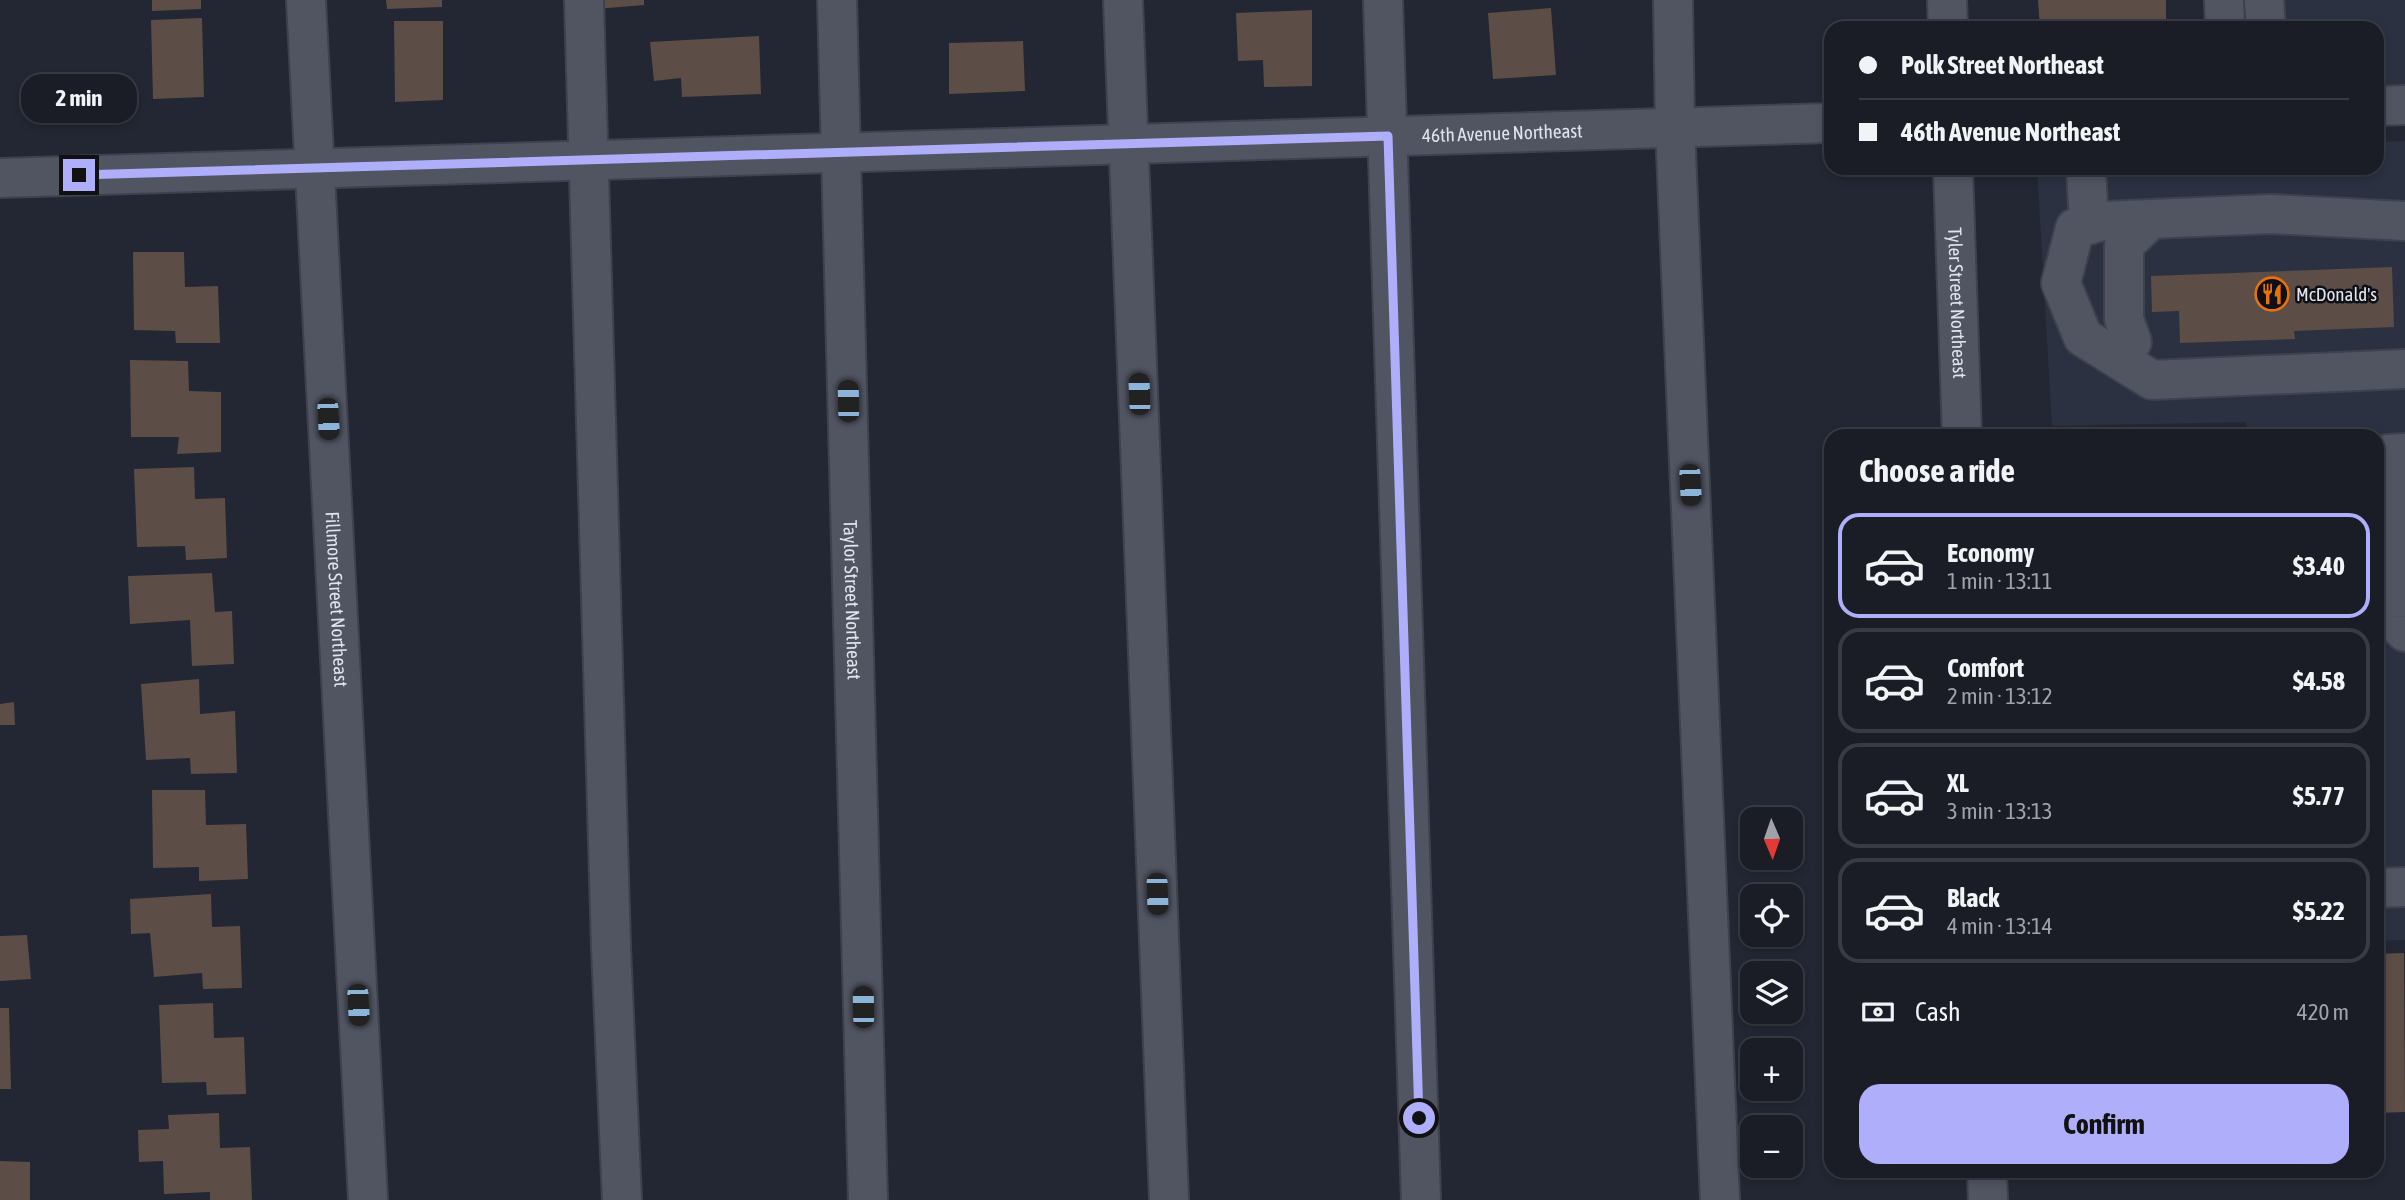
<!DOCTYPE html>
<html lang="en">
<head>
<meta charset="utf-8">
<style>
	:root { --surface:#1a1d26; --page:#23262e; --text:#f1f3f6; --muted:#9fa2a7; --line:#383b43; --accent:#afaefa }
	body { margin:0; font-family:"Asap Condensed",sans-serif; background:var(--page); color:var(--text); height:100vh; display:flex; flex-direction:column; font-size:26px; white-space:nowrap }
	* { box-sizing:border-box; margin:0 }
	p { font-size:23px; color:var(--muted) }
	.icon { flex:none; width:38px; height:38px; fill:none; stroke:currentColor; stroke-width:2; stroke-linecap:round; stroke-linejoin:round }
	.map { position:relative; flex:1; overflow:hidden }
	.details { position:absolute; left:1824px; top:429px; width:560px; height:749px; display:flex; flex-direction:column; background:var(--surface); border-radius:21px; box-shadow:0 4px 10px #0003,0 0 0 2px var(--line) }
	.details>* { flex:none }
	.hud { position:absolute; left:1824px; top:21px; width:560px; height:154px; border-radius:21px; box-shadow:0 4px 10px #0003,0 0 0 2px var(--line); display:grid; align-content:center; height:154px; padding:0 35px; background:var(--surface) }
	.needle { width:46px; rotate:178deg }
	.buttons { position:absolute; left:1740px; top:807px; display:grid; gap:14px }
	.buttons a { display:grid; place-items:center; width:63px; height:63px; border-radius:14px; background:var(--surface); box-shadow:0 4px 10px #0003,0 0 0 2px var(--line); font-size:35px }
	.end { position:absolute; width:32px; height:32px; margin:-16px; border:9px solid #afaefa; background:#111; box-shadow:0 0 0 4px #111 }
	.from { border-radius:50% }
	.bubble { position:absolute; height:49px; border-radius:21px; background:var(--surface); box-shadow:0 4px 10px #0003,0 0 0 2px var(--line); font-size:23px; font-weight:700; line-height:49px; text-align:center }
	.car { position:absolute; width:21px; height:42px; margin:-21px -10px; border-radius:9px; box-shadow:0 0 5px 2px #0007; background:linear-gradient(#222 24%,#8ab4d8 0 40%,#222 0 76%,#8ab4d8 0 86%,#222 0) }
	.hud b { display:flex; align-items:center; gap:24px; height:66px; font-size:26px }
	.hud b+b { border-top:2px solid var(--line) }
	.hud i { width:18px; height:18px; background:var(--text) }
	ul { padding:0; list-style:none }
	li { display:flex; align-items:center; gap:21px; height:105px; margin:0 14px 10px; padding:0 21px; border:4px solid var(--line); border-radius:21px }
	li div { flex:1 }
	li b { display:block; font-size:26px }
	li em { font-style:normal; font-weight:700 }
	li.selected { border-color:var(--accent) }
	li>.icon { width:63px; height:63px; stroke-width:1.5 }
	h2 { padding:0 35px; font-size:32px; line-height:84px }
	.pay { display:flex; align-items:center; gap:18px; height:77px; padding:0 35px; font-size:26px }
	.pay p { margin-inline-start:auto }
	.cta { display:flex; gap:14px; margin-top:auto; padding:14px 35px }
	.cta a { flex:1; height:80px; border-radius:21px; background:var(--accent); color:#111; font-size:28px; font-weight:700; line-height:80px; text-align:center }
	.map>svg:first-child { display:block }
	.built { fill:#2c3142 }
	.building { fill:#5c4d47 }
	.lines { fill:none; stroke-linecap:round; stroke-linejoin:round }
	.minor-casing { stroke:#3f424c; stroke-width:42 }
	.minor { stroke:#515562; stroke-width:38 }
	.route { stroke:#afaefa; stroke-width:9 }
	.labels { text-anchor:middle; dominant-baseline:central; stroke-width:5; stroke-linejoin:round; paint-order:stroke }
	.street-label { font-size:19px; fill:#e1e4ec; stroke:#0e1015 }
	.poi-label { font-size:19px; fill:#e1e4ec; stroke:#0e1015; text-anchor:start }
</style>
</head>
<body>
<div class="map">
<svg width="2405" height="1200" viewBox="0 0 2405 1200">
	<rect width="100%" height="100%" fill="#232733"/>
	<path class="built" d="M2243,0H2405V88L2377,90L2376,28H2244Z
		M2405,141V940L2377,941L2376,436H2247L2246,422L2052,426L2037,168H2376L2377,142Z"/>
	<path class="building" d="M152,0H201V9L152,11Z
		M386,0H442V7L387,9Z
		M595,0H644V5L596,9Z
		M2038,0H2166V28H2040Z
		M1551,8L1556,75L1493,79L1488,13Z
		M1312,10V86L1264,87L1263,60L1238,61L1236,13Z
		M202,18L204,97L153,99L151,20Z
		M394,21H443V100L395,102Z
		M759,36L761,94L682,97L681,78L654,81L650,42Z
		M1023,41L1025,91L949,94V43Z
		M133,252H184L185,287L218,286L220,343H176L175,331L134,330Z
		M2392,267L2394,327L2294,331L2295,339L2180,343L2179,311L2152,312L2151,276Z
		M130,360L188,361L189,391L221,392V452L177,454L179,437H131Z
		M194,467L195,499L225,498L227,558L186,560L185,546L137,547L134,469Z
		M212,573L215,612L232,611L234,664L192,666L190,620L130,624L128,576Z
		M199,679L200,714L235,711L237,773L191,774L190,758L146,760L141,684Z
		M14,702L15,725H0V704Z
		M152,790H205L206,825L246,824L248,879L199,881V867L153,868Z
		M211,894L212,927L240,926L242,988L203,989L202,973L154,977L150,933L131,934L130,899Z
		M27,935L31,979L0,981V936Z
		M2404,953L2405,1112L2376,1113V954Z
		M213,1003L214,1038L244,1037L246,1094L207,1095L206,1082L162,1083L159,1005Z
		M0,1008H9L11,1089H0Z
		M219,1113L220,1148L250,1147L252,1200H210V1192L164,1194L163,1161L139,1162L138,1130L169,1129L168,1115Z
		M0,1161L30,1162V1200H0Z"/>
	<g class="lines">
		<defs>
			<g id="minor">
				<path id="s1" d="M306,0L368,1200"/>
				<path d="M584,0L611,947L622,1200"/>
				<path id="s2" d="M837,0L868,1200"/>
				<path d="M1123,0L1169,1200"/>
				<path d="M1383,0L1421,1200"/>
				<path d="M1673,0L1675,128L1720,1200"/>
				<path d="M1947,0L1948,28"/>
				<path d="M2224,0L2225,28"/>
				<path d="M2264,0L2266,28"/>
				<path d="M2376,106L2405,105"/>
				<path id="s3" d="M1953,168L1962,436"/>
				<path d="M2086,168L2089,225"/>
				<path id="s4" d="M0,178L1830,123"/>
				<path d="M2405,221L2271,214L2103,221L2075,228L2061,283L2083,337L2152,380L2405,369"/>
				<path d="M2132,342L2124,319V245L2150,220"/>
				<path d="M2405,453L2388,454L2390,617L2405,632"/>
				<path d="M2376,888L2405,887"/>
				<path d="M1987,1171L1988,1200"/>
			</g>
		</defs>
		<use href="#minor" class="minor-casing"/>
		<use href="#minor" class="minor"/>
	</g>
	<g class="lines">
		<path class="route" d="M79,175L1388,136L1419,1118"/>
	</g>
	<defs>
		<symbol id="restaurant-ring" viewBox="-11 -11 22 22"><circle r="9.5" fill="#0e1015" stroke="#e8710a" stroke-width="1.5"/><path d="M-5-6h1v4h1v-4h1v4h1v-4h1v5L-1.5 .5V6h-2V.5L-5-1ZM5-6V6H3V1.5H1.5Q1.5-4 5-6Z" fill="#e8710a"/></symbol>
	</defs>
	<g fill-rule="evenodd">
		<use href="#restaurant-ring" x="2253" y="275" width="38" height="38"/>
	</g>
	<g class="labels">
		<g class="street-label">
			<text stroke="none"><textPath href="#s4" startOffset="1503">46th Avenue Northeast</textPath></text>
			<text stroke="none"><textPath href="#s3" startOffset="135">Tyler Street Northeast</textPath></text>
			<text stroke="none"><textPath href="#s1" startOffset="600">Fillmore Street Northeast</textPath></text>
			<text stroke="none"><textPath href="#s2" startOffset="600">Taylor Street Northeast</textPath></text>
		</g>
		<g class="poi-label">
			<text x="2296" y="294">McDonald's</text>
		</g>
	</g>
</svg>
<div class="buttons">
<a><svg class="needle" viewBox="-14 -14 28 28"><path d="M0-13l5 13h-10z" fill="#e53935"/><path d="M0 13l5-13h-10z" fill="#9fa2a7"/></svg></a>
<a><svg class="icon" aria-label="locate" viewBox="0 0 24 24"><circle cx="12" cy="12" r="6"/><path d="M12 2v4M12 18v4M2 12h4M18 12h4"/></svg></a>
<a><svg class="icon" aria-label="layers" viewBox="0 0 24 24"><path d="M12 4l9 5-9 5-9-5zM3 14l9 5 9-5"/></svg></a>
<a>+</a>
<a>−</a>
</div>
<i class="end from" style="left:1419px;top:1118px"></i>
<i class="end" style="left:79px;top:175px"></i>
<div class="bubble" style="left:21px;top:74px;width:116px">2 min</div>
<i class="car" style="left:1139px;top:394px;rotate:358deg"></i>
<i class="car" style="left:848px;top:401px;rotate:359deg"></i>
<i class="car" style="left:328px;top:419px;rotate:177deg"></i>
<i class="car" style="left:1690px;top:485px;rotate:177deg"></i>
<i class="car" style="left:1157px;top:894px;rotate:178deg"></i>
<i class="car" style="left:358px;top:1005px;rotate:177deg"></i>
<i class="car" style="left:863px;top:1007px;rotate:359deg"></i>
<div class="hud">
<b><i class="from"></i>Polk Street Northeast</b>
<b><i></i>46th Avenue Northeast</b>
</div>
<section class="details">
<h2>Choose a ride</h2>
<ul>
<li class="selected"><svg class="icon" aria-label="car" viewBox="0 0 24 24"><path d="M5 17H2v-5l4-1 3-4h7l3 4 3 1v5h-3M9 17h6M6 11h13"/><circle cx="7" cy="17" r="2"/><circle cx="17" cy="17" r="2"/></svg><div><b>Economy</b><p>1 min · 13:11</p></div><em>$3.40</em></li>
<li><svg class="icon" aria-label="car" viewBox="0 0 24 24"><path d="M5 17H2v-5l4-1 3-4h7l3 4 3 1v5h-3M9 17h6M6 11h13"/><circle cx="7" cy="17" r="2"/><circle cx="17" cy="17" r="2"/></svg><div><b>Comfort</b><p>2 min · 13:12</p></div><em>$4.58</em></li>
<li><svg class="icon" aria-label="car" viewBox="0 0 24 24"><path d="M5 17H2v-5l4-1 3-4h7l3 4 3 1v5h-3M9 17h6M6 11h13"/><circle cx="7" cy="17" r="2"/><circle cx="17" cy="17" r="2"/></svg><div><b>XL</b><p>3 min · 13:13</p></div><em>$5.77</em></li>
<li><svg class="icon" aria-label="car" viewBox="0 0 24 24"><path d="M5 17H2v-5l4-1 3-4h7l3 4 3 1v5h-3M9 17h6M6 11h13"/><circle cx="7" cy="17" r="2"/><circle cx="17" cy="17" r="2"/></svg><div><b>Black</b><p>4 min · 13:14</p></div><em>$5.22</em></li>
</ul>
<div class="pay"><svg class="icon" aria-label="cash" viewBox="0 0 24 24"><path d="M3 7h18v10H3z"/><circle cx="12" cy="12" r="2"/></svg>Cash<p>420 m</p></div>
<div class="cta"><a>Confirm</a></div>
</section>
</div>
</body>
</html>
